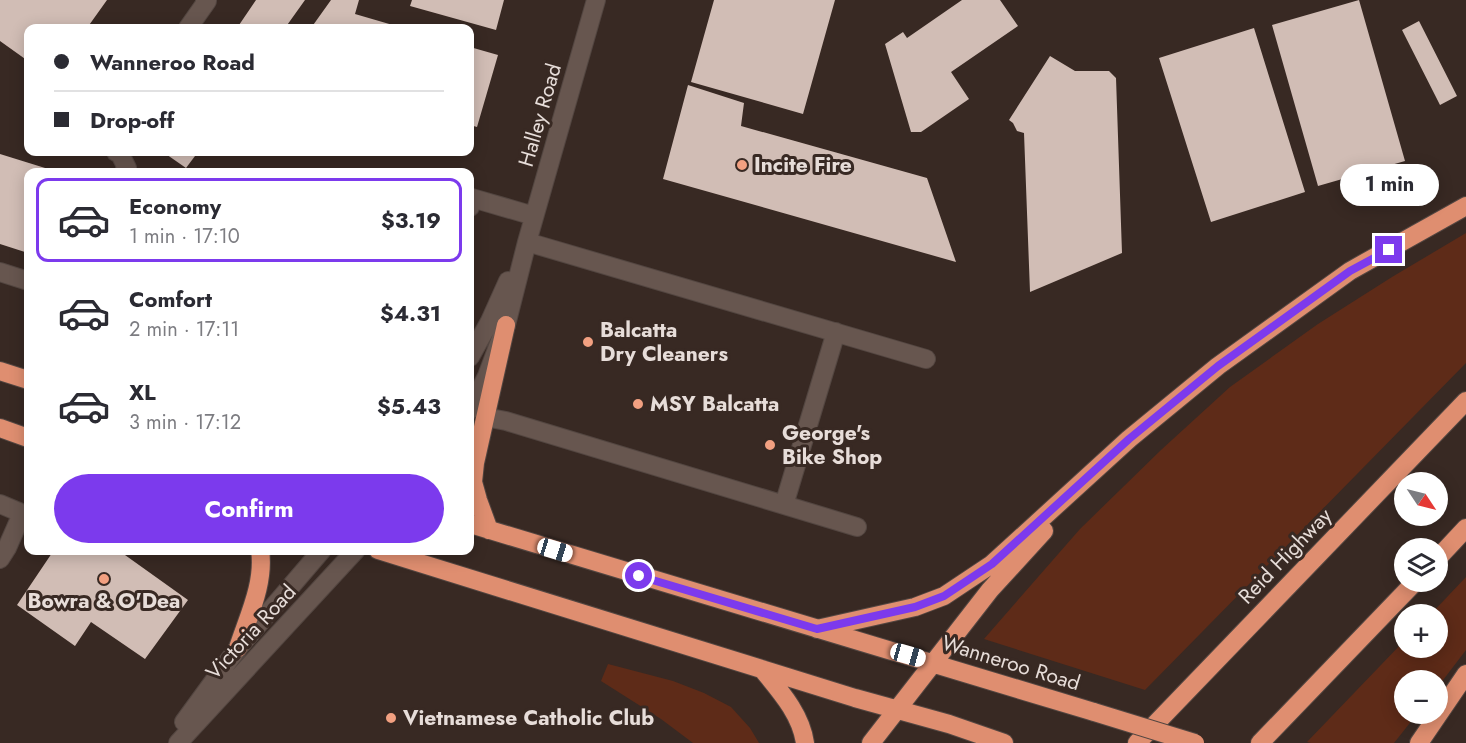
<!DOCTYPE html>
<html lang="en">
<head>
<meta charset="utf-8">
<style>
	:root { --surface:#fff; --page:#f2f2f3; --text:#2b2b33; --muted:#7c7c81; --line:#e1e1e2; --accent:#7c3aed }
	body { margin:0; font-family:Jost,sans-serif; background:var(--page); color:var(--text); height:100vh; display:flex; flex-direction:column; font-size:22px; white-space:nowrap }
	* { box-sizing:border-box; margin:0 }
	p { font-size:20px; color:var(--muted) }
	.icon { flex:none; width:33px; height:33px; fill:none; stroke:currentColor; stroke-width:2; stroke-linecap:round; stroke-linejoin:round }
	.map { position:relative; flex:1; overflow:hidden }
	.drawer { position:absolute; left:24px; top:168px; width:450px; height:387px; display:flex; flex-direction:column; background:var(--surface); border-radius:12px; box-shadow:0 3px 15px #0003 }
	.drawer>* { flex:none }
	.guide { position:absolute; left:24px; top:24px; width:450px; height:132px; border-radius:12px; box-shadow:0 3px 15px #0003; display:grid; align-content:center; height:132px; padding:0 30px; background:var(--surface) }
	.needle { width:39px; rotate:125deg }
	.controls { position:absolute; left:1394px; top:472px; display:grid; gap:12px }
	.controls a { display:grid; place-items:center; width:54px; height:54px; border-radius:50%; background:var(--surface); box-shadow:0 3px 15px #0003; font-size:30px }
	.end { position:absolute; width:27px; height:27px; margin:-14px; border:8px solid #7c3aed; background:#fff; box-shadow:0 0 0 3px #fff }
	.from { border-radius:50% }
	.bubble { position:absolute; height:42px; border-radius:21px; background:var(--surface); box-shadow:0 3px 15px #0003; font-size:20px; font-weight:700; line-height:42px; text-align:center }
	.car { position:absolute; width:18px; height:36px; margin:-18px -9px; border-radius:8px; box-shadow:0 0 4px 2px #0007; background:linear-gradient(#fff 24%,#345 0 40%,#fff 0 76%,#345 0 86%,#fff 0) }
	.guide b { display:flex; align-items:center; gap:21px; height:57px; font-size:22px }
	.guide b+b { border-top:2px solid var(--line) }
	.guide i { width:15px; height:15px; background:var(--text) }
	ul { padding:10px 0 0; list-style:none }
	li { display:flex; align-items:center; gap:18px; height:84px; margin:0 12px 9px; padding:0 18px; border:3px solid transparent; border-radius:12px }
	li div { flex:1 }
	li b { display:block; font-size:22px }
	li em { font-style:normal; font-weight:700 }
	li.selected { border-color:var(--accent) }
	li>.icon { width:54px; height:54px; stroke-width:1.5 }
	.button { display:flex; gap:12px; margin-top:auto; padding:12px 30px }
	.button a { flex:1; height:69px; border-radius:36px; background:var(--accent); color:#fff; font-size:24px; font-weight:700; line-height:69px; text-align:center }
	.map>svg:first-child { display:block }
	.green { fill:#5e2b18 }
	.building { fill:#d1bdb5 }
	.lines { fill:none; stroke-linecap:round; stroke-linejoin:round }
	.minor-casing { stroke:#534641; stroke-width:20 }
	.highway-casing { stroke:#534641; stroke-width:20 }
	.minor { stroke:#67564f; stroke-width:18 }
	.highway { stroke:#df8e70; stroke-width:18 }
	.highway-bridge-casing { stroke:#534641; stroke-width:20; stroke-linecap:butt }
	.highway-bridge { stroke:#df8e70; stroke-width:18 }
	.route { stroke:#7c3aed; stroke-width:8 }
	.poi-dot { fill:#f2a081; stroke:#382923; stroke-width:2 }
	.labels { text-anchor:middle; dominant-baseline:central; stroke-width:6; stroke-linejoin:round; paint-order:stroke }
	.street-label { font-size:21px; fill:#e7ddd9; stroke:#382923 }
	.poi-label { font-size:21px; font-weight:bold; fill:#e7ddd9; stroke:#382923; text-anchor:start }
</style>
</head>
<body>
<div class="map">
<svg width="1466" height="743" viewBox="0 0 1466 743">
	<rect width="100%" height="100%" fill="#382923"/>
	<path class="green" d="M1466,233V363L1145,690L984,639L1080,529L1161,450L1230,387L1318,324L1392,277Z
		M1466,577V650L1437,688V681H1404V714H1417L1394,743H1311L1307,742L1404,641V648H1437V615H1430Z
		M608,664L673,681L704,693L731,707L750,728L759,743H693L661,719L601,681Z"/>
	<path class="building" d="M0,0H107L87,28H28V61L0,41Z
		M256,0H305L285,28H237Z
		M331,0H359L355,14L403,28H311Z
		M412,0H504L496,30L410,6Z
		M714,0H835L803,114L691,82Z
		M962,0H1000L1018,26L951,72L969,99L921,132H911L885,44L903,32L907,38Z
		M1359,0L1405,161L1318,186L1272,25Z
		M1419,21L1457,96L1440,105L1402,30Z
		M1254,28L1305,192L1211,222L1159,58Z
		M470,47L498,55L477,127L470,125Z
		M1050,56L1075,71H1109L1116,78L1122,253L1030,292L1024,133L1017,131L1013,123L1009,120Z
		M688,85L744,103L741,126L927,178L956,262L663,179Z
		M163,152H198L186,168Z
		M0,154L58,172H28V253L0,244Z
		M54,550H118L188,600L145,659L91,622L75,646L17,605Z"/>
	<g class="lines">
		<defs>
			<path id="minor" d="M188,28L207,1L205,0
				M116,152L120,154L127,168L124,172
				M470,207L472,198L534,216
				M527,242L926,359
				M0,272L28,281
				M470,357L490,321L508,281
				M470,410L487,376L506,325L527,242L596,0
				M485,417L506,421L857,527
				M0,504L19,512L21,516L7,548L0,559
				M784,505L836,332
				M184,722L238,648L322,550
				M178,743L356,550"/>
			<path id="highway" d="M0,371L28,380
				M0,428L28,438
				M470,524L1094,712
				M489,530L478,500L473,482L475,463L506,325
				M378,550L855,698L949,724L1004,743
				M1437,559L1466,528
				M817,629L915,607L944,596L992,564L1129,439L1218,366L1350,271L1466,206
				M238,648C248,617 265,583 260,550
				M762,669C780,691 801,714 805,743
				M871,743L990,590L1044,531
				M1137,743L1466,401
				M1260,743L1415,582
				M1419,743L1466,674"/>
		</defs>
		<use href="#minor" class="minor-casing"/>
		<use href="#highway" class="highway-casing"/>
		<use href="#minor" class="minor"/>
		<use href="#highway" class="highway"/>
		<defs>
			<path id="highway-bridge" d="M1094,712L1195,743"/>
		</defs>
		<use href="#highway-bridge" class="highway-bridge-casing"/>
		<use href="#highway-bridge" class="highway-bridge"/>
	</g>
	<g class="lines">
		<path class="route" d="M639,576L817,629L915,607L944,596L992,564L1129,439L1218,366L1350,271L1389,250"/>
	</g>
	<g class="poi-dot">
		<circle cx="742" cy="165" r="6"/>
		<circle cx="588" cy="342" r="6"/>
		<circle cx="638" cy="404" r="6"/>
		<circle cx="770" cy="445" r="6"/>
		<circle cx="104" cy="579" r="6"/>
		<circle cx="391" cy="718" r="6"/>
	</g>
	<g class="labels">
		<g class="street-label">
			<text transform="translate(540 115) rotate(-74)">Halley Road</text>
			<text transform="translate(1285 556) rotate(-46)">Reid Highway</text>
			<text transform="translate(251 632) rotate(-47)">Victoria Road</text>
			<text transform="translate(1011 663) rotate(17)">Wanneroo Road</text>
		</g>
		<g class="poi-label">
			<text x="754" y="165">Incite Fire</text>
			<text x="600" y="330">Balcatta<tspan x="600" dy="24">Dry Cleaners</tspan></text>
			<text x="650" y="404">MSY Balcatta</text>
			<text x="782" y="433">George's<tspan x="782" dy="24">Bike Shop</tspan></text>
			<text x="104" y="601" text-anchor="middle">Bowra &amp; O'Dea</text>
			<text x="403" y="718">Vietnamese Catholic Club</text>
		</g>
	</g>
</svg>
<div class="controls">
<a><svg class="needle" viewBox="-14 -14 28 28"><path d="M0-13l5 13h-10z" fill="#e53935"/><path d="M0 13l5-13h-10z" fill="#7c7c81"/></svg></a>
<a><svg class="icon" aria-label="layers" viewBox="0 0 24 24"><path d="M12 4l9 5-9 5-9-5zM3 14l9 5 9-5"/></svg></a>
<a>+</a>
<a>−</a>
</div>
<i class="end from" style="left:639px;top:576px"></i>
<i class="end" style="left:1389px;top:250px"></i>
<div class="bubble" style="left:1340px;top:164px;width:99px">1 min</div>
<i class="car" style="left:555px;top:550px;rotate:107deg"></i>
<i class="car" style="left:908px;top:655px;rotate:106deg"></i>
<div class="guide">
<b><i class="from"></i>Wanneroo Road</b>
<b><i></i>Drop-off</b>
</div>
<section class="drawer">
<ul>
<li class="selected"><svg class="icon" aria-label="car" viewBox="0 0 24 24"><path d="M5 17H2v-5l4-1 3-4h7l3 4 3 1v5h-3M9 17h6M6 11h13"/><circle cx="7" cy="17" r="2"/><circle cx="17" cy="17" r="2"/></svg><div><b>Economy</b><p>1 min · 17:10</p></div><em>$3.19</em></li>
<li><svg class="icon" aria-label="car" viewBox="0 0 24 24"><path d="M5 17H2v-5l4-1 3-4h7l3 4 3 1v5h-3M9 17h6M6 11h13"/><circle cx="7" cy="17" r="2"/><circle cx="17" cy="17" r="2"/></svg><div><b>Comfort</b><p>2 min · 17:11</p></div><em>$4.31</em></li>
<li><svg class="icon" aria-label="car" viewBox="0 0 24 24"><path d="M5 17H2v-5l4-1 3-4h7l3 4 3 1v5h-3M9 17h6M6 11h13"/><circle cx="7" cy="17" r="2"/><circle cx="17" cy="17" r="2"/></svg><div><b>XL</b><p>3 min · 17:12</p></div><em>$5.43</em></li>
</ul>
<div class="button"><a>Confirm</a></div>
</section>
</div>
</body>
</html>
